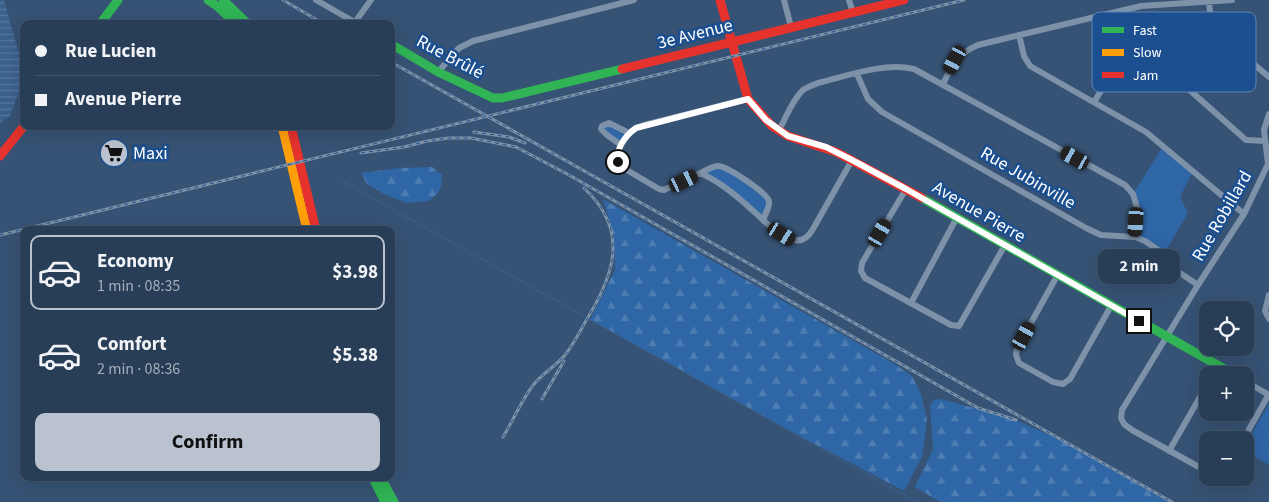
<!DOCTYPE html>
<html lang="en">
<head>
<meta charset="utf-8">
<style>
	:root { --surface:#283e57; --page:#344961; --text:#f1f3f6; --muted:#a5aeba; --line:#44576d; --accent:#b9c2ce }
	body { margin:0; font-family:"Source Sans 3",sans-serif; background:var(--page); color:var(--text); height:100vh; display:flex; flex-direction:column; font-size:19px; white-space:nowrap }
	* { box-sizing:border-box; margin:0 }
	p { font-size:16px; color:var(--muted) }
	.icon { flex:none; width:28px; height:28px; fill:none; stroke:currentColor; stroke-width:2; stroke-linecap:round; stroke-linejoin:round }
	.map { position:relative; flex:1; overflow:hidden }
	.panel { position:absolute; left:20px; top:226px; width:375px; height:255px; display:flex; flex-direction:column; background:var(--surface); border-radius:10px; box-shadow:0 5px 20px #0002,0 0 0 1px var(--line) }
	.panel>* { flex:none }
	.banner { position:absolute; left:20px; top:20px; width:375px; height:110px; border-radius:10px; box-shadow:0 5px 20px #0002,0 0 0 1px var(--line); display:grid; align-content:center; height:110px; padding:0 15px; background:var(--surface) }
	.buttons { position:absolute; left:1199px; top:301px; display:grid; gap:10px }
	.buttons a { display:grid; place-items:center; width:55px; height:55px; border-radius:10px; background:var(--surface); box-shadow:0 5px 20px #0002,0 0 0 1px var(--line); font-size:25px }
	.end { position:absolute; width:22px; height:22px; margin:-11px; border:6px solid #fff; background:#111; box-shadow:0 0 0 2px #111 }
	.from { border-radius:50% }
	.bubble { position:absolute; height:35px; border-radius:10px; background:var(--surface); box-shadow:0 5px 20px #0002,0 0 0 1px var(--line); font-size:16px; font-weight:700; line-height:35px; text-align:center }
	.car { position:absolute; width:15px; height:30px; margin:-15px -8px; border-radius:6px; box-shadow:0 0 4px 1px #0007; background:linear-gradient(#222 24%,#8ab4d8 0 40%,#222 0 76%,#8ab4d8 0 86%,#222 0) }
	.banner b { display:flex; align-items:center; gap:18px; height:48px; font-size:19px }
	.banner b+b { border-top:1px solid var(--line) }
	.banner i { width:12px; height:12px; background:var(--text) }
	ul { padding:9px 0 0; list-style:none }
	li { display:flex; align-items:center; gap:15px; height:75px; margin:0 10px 8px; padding:0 5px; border:2px solid transparent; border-radius:10px }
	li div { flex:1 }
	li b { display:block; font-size:19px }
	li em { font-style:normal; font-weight:700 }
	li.current { border-color:var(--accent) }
	li>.icon { width:45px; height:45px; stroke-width:1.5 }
	.primary-button { display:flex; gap:10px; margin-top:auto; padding:10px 15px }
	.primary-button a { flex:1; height:58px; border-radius:10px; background:var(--accent); color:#111; font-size:20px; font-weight:700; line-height:58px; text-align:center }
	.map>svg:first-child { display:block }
	.forest { fill:url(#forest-firs) }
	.park { fill:#2f66a5 }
	.water { fill:url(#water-rules) }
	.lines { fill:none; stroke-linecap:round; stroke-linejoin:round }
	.stream { stroke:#3b618d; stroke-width:1 }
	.street { stroke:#7d92a8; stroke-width:6 }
	.fast { stroke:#30b455; stroke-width:9 }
	.slow { stroke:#ff9f0a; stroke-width:9 }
	.jam { stroke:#e5322d; stroke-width:9 }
	.rail-casing { stroke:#7e92a7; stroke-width:3 }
	.rail { stroke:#1b4f8f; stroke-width:1; stroke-dasharray:4; stroke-linecap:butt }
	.route { stroke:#fff; stroke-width:6 }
	.labels { text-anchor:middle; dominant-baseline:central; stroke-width:5; stroke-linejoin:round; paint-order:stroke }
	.street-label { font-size:18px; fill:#fff; stroke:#1b4f8f }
	.poi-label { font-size:18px; fill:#fff; stroke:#1b4f8f; text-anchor:start }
	.key { fill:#1b4f8f; stroke:#5f84b1; stroke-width:1 }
	.key-label { font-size:14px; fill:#fff }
</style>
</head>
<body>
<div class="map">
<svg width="1269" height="502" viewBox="0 0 1269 502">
	<defs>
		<pattern id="forest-firs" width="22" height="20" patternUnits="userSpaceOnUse" patternTransform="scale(1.25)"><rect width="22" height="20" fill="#2f66a5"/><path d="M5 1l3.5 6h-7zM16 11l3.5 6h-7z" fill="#4e7db2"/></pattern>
		<pattern id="water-rules" width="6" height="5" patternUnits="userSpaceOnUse" patternTransform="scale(1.25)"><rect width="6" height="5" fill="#3b618d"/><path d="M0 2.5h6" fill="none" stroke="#58799e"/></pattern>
	</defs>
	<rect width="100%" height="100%" fill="#365274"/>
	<path class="forest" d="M432,167L442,175L441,187L437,194L429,201L406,203L382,193L367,184L361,173L399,168Z
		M603,199L893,363L912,376L921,394L927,420L922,457L904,491L798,435L590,320L615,270L614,236Z
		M942,399L1013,419L1064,441L1168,502H940L915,487L933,449L930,405L934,400Z"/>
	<path class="park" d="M605,123L629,133L621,145L601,129Z
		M1163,146L1193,171L1180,197L1188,213L1164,254L1135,237L1133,194Z
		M718,166L729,170L769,201L763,220L700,173Z
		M1269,403V465L1245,451V446Z"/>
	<path class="water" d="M0,0H4L24,72V78L10,116L0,123Z"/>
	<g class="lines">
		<path class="stream" d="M342,181L917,502"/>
		<path class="street" d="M316,0L358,24
			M784,0L791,27
			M849,0L853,13
			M1209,2L1211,24L1216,32L1269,77
			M355,22L371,0
			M1019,35L1024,56L1030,66L1146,132L1244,214
			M438,72L459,48L473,41L634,0
			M857,74L868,99L882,112L1086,228L1101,235L1135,237L1145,241L1164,254L1174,269L1198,285
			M943,84C953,64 957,54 978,45L1141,6L1232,0
			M1094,102L1108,80L1121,71L1147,65L1160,68L1176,78L1246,140L1265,141
			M779,130C786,118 792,100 803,90C807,87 813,85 818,83C847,76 884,62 914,69L1125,185L1133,194L1137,208L1135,237
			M629,133L621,145L607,135L601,129L602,126L609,123L629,133L636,128L644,125L748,99
			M621,145L617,154L620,166L659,189L664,190L700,173C719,181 736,195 751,209C763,219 775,234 791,239C801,243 808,238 813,229L852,160
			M700,173C705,171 712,166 718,166C727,166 767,193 769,201C770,207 765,214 763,220
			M906,189L862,263L861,271L865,278L951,325L959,326L1005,245
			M1057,276L1017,348L1016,355L1019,363L1053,382L1063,384L1070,379L1111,306
			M1269,295L1265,311L1269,319
			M911,303L956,219
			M1212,375L1218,365
			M1245,381L1269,395
			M1243,440L1269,394
			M1169,451L1208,383
			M1208,472L1132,430L1124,424L1121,418L1122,410L1198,285L1244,214L1268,164L1264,130L1269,114"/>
		<path class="fast" d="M208,0L217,6L236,24
			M223,0L248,24
			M100,24L118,0
			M391,44L438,72L493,98H502L622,69
			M922,198L1235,375
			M373,478L385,502
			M381,478L394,502"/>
		<path class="slow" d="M282,126L307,230"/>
		<path class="jam" d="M720,0L748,99L772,126L788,136L836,152L922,198
			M622,69L904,0
			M291,126L316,230
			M0,156L24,126"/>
		<defs>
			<path id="rail" d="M283,0L324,24
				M391,62L1172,502
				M474,132L509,137L525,143
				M361,153L404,147L427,141L448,138H471L516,147L569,175L978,408L1016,420
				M0,235L964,0
				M542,399L564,361
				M503,437C514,419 522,399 534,384C543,373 556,366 565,355C574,344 580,331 587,319C615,273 629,230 584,188"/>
		</defs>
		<use href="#rail" class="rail-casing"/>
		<use href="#rail" class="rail"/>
	</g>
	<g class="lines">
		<path class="route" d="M618,162C616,148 625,136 636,128L748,99L766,120L788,136L826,147L852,160L906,189L1139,321"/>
	</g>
	<defs>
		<symbol id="supermarket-disc" viewBox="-11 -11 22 22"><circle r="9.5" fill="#b9c2ce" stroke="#1b4f8f"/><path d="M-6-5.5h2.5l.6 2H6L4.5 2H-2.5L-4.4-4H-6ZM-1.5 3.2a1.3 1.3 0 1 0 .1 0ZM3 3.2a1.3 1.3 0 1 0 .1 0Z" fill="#111"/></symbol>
	</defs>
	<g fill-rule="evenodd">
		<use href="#supermarket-disc" x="98" y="137" width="32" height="32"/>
	</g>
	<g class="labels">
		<g class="street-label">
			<text transform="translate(695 34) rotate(-14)">3e Avenue</text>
			<text transform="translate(450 57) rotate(28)">Rue Brûlé</text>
			<text transform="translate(1028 178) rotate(30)">Rue Jubinville</text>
			<text transform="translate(979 212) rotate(30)">Avenue Pierre</text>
			<text transform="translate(1222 216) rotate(-60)">Rue Robillard</text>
		</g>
		<g class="poi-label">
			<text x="133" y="153">Maxi</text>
		</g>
	</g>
	<rect x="1092" y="12" width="164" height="80" rx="8" class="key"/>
	<rect x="1102" y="27" width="22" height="6" fill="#30b455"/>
	<rect x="1102" y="49" width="22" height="7" fill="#ff9f0a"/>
	<rect x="1102" y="72" width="22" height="6" fill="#e5322d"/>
	<g class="key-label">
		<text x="1133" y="35">Fast</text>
		<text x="1133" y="57">Slow</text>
		<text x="1133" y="80">Jam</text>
	</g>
</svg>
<div class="buttons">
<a><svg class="icon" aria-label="locate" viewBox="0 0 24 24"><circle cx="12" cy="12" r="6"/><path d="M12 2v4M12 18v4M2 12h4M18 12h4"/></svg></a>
<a>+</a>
<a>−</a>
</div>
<i class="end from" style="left:618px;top:162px"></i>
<i class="end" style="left:1139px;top:321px"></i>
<div class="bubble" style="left:1098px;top:249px;width:82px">2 min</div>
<i class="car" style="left:955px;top:60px;rotate:208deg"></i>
<i class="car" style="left:1075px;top:158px;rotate:299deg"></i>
<i class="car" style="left:684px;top:181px;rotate:64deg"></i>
<i class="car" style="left:1136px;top:222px;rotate:184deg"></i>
<i class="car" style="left:880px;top:233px;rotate:30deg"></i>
<i class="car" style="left:782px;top:234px;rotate:121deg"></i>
<i class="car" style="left:1024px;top:336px;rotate:29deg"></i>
<div class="banner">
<b><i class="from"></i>Rue Lucien</b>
<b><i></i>Avenue Pierre</b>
</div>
<section class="panel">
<ul>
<li class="current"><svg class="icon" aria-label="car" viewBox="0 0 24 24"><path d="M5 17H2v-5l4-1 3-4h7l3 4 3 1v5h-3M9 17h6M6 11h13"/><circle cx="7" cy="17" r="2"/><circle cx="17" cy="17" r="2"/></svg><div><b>Economy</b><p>1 min · 08:35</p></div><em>$3.98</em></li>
<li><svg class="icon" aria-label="car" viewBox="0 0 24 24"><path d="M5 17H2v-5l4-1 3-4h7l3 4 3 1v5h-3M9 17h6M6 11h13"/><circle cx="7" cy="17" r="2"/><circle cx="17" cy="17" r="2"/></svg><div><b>Comfort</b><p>2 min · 08:36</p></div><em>$5.38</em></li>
</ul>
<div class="primary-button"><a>Confirm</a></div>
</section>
</div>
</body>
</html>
